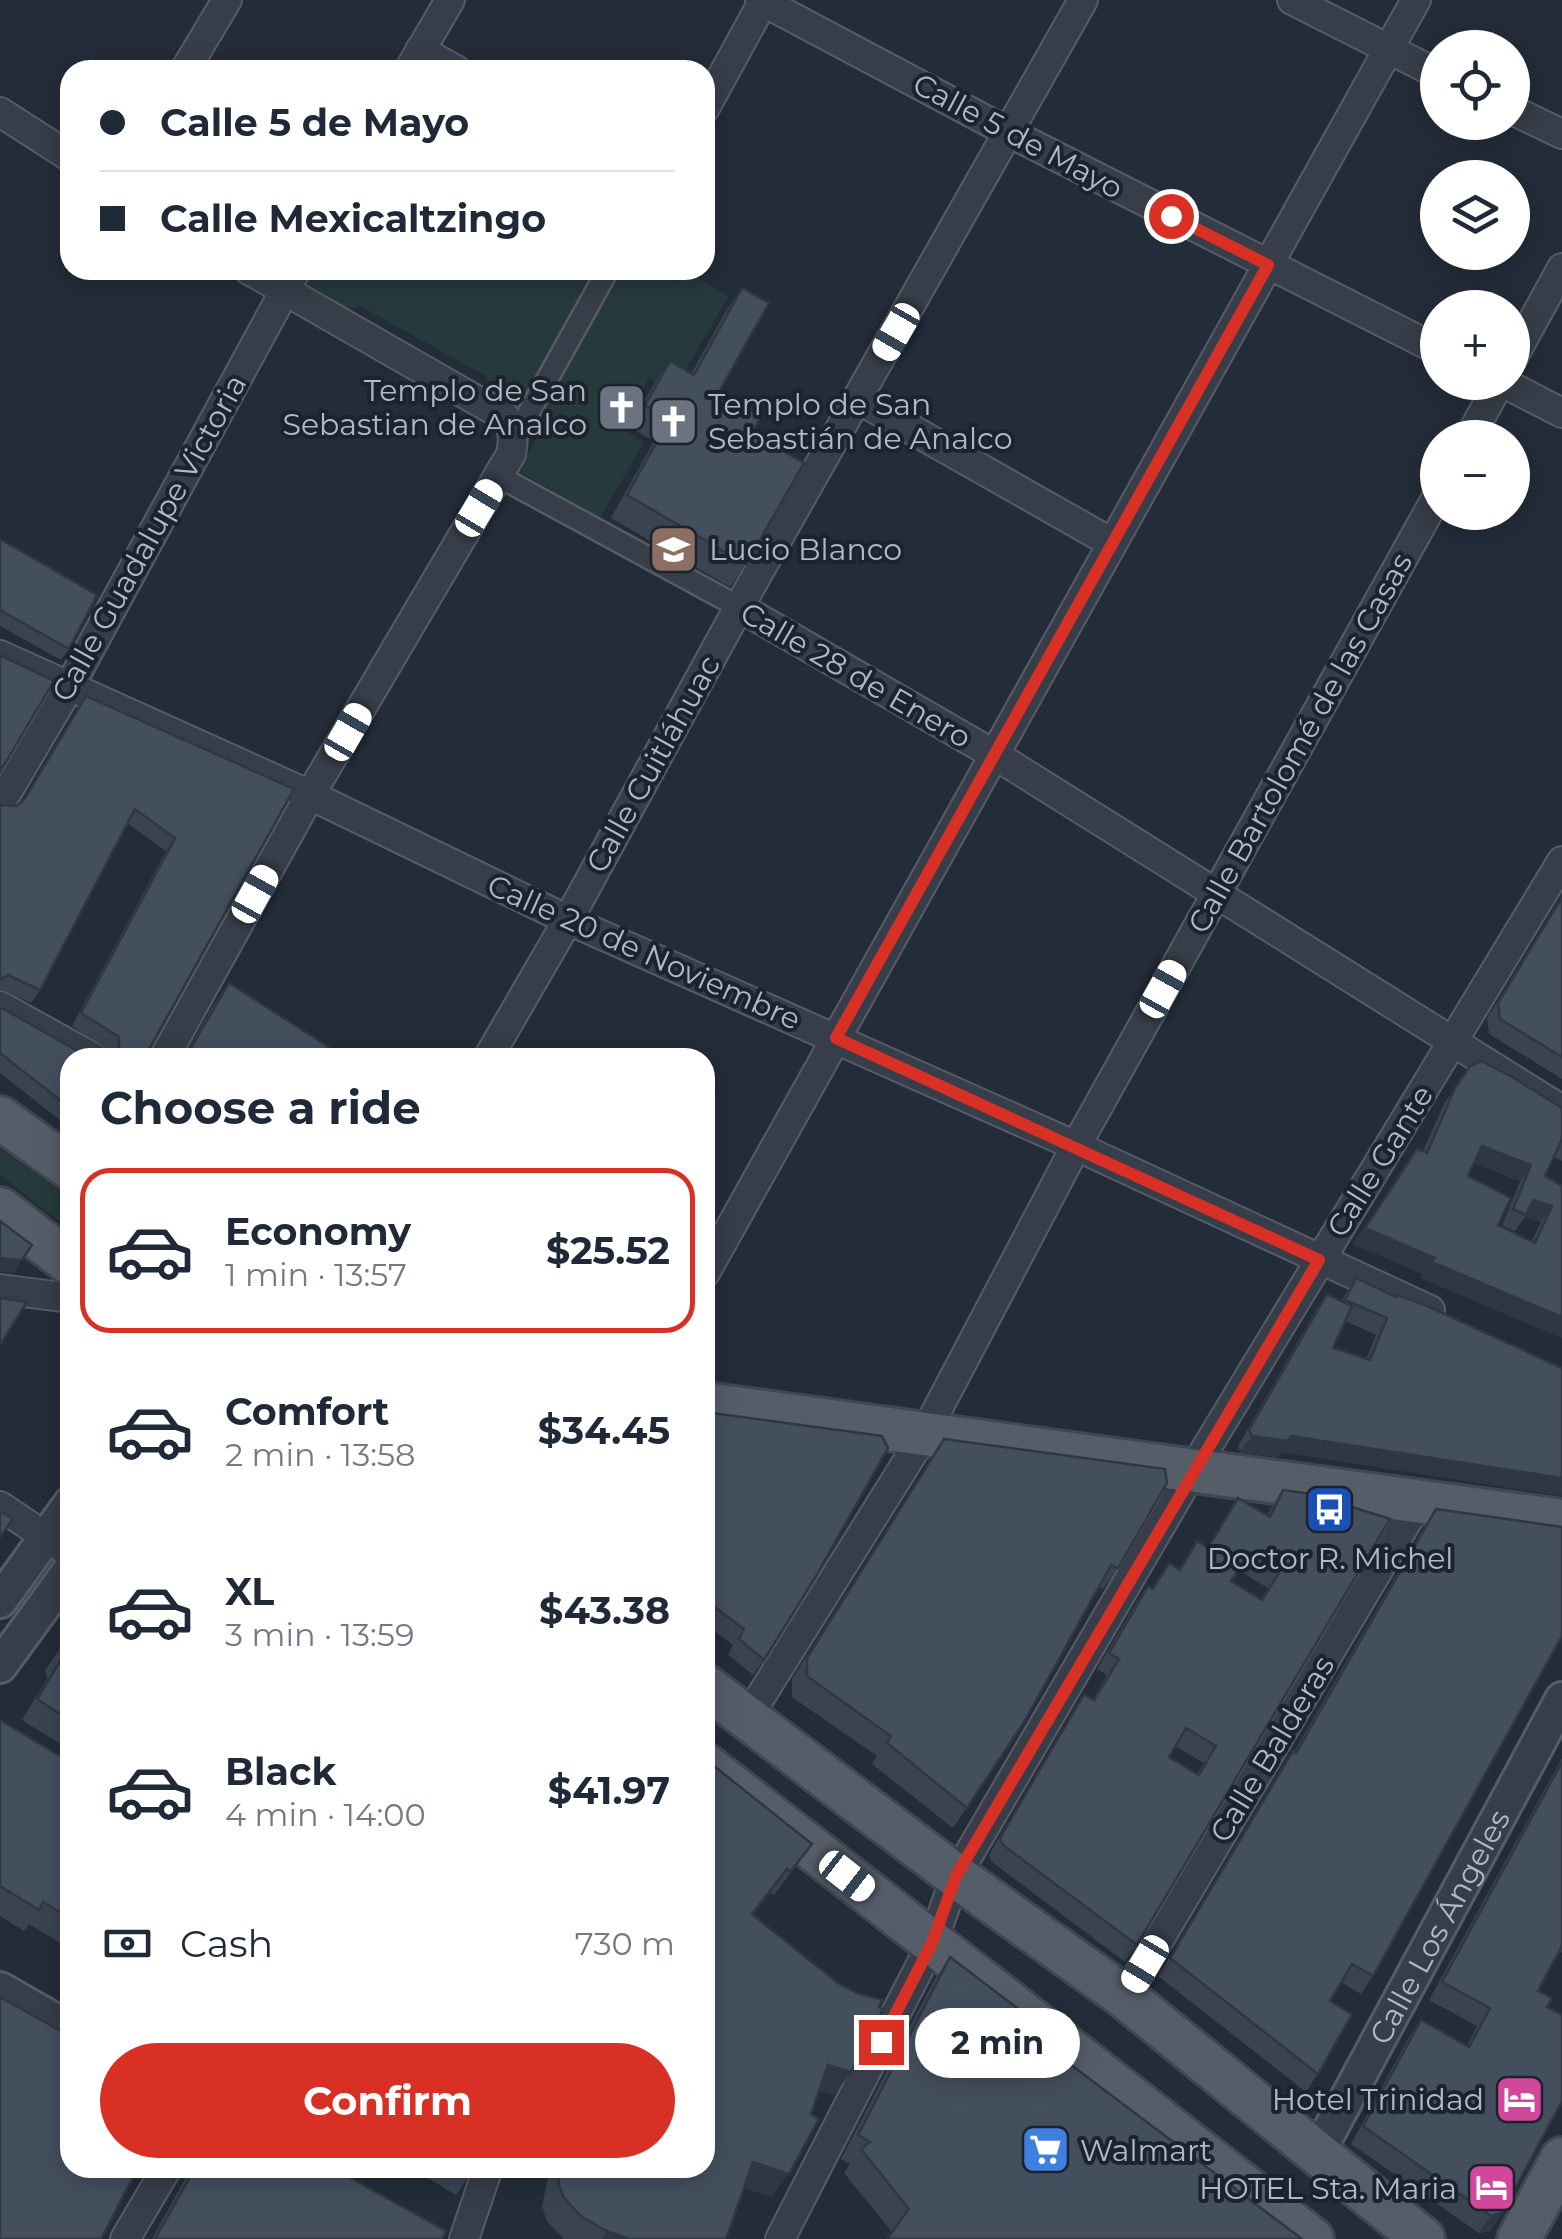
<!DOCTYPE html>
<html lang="en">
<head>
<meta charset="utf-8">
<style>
	:root { --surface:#fff; --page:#f2f2f3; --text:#1f2937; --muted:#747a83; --line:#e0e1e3; --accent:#d93025 }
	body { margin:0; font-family:Montserrat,sans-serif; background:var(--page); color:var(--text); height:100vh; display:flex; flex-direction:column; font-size:38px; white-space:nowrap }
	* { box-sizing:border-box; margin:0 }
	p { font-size:32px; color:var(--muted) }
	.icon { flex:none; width:55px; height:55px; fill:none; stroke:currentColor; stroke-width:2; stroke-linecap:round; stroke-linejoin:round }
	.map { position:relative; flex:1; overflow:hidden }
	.sheet { position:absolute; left:60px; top:1048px; width:655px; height:1130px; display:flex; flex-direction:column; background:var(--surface); border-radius:30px; box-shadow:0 5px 25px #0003 }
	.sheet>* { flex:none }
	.banner { position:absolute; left:60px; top:60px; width:655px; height:220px; border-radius:30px; box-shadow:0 5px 25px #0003; display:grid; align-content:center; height:220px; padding:0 40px; background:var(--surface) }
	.controls { position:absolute; left:1420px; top:30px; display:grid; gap:20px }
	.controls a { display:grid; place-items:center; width:110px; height:110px; border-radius:50%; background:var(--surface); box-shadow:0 5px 25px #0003; font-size:50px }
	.end { position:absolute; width:45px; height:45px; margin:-22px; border:12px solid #d93025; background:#fff; box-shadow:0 0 0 5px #fff }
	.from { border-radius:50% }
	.bubble { position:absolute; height:70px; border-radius:35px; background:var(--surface); box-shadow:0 5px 25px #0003; font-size:32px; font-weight:700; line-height:70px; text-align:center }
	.car { position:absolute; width:30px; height:60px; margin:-30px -15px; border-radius:12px; box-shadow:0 0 8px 2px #0007; background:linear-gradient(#fff 24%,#345 0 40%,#fff 0 76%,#345 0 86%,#fff 0) }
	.banner b { display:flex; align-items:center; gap:35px; height:95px; font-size:38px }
	.banner b+b { border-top:2px solid var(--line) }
	.banner i { width:25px; height:25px; background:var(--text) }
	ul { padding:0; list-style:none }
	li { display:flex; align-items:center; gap:30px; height:165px; margin:0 20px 15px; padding:0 20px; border:5px solid transparent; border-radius:30px }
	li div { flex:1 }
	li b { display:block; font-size:38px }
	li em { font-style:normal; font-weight:700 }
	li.on { border-color:var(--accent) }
	li>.icon { width:90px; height:90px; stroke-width:1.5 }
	h2 { padding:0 40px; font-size:45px; line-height:120px }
	.pay { display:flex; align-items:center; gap:25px; height:110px; padding:0 40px; font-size:38px }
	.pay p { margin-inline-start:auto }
	.cta { display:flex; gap:20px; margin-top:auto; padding:20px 40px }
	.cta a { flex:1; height:115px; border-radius:60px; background:var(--accent); color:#fff; font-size:40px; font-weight:700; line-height:115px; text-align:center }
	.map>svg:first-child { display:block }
	.green { fill:#26393b }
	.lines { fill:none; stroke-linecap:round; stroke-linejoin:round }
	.pedestrian-casing { stroke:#555c67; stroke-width:25 }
	.minor-casing { stroke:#555c67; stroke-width:32 }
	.tertiary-casing { stroke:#555c67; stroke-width:38 }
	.primary-casing { stroke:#404752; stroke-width:48 }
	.pedestrian { stroke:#373e49; stroke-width:20 }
	.minor { stroke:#373e49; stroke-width:28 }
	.tertiary { stroke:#373e49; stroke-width:32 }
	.primary { stroke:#555d69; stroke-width:42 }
	.wall { fill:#3a4451; fill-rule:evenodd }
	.shaded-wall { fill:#303742 }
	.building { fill:#444f5e; stroke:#303742; stroke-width:2.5; fill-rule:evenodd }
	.route { stroke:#d93025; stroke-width:12 }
	.labels { text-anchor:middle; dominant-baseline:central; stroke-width:8; stroke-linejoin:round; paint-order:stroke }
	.street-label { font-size:30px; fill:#b2b9c5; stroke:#1c232e }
	.poi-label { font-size:30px; fill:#b2b9c5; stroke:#1c232e; text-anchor:end }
</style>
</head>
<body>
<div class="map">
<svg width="1562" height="2239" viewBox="0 0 1562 2239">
	<rect width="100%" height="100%" fill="#232c39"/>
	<path class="green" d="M302,270H684L729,296L673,391L649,378L622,429L644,442L600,518L518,471L540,432L486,398L487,377L360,306L335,313L303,295Z
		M0,1149L70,1198V1229L0,1175Z"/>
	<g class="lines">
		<defs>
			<path id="pedestrian" d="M514,439L608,270
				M498,476L739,607"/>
			<path id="minor" d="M760,0L1010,133L1438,350
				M1292,0L1438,74
				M420,50L456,70
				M185,70L227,0
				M409,70L450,0
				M705,108L764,0
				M1512,110L1562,134
				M0,112L70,157
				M1512,359L1562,268
				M1502,382L1562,413
				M858,399L1112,543
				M1469,438L1500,382
				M739,607L995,755L1562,1110
				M0,655L310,795L568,920L1076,1146L1430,1310
				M0,804L69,687L296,270
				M0,1006L94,1058
				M164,1058L310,795L511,454C514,438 514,429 504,416L249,270
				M488,1058L568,920L739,607L1083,0
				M705,1273L1416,0
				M0,1289L70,1298
				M0,1506L70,1553
				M746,1720L924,1435L1076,1146L1438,495
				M1125,1997L1419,1501
				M125,2239L167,2168
				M464,2239L488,2168
				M780,2239L932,1943L956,1876L1193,1470L1562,861"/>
			<g id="tertiary">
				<path d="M0,1601L70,1504"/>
				<path d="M0,1666L70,1570"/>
				<path d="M0,1989L70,2029"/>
				<path id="s1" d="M1317,2154L1562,1699"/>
			</g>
			<path id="primary" d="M0,1118L70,1168
				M0,1209L70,1263
				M705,1404L1562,1521
				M705,1686L956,1876L1125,1997L1423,2239
				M705,1765L1312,2239
				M1519,2239L1562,2159"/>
		</defs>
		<use href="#pedestrian" class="pedestrian-casing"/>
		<use href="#minor" class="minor-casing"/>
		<use href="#tertiary" class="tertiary-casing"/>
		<use href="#primary" class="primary-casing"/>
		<use href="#pedestrian" class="pedestrian"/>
		<use href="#minor" class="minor"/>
		<use href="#tertiary" class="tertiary"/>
		<use href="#primary" class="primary"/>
	</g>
	<path class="wall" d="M742,288L719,392L752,433L746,564L730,587L611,518L654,441L629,427L654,384L670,361L691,374L726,311Z
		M0,539L69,649L61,660L0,626Z
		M86,696L294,789L143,1058H110L109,1050L72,1026L166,851L127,823L40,990L31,1003L0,989V805L17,806L21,803Z
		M1562,896V1079L1489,1034L1487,1018Z
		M229,983L346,1058H183L213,1006Z
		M0,1007L70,1058V1128L0,1073Z
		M1470,1066L1562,1108V1161L1554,1157L1545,1176L1562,1186V1338L1421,1278L1423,1274L1353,1244L1417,1149L1423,1151L1444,1104ZM1474,1163L1520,1181L1502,1225L1515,1231L1525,1217L1541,1222L1532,1241L1498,1225L1468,1176Z
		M1356,1278L1395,1297L1425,1305L1277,1457L1240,1452L1238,1446L1316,1310L1327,1294L1341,1301ZM1345,1321L1376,1335L1366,1359L1333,1348Z
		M705,1409L764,1660L753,1675L728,1655L733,1645L705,1624Z
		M944,1439L1118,1568L1103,1589L1099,1587L1024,1722L953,1828L872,1764L877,1756L792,1697V1679Z
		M1283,1490L1390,1519L1137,1945L1125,1962L992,1862L989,1855L1073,1711L1084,1694L1093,1699L1107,1675L1097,1669L1136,1603L1148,1586L1152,1589L1169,1563L1179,1569L1197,1541L1207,1548L1238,1498L1267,1515ZM1238,1570L1268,1588L1261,1599L1231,1581ZM1175,1746L1204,1763L1197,1774L1169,1757Z
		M1436,1509L1373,1976L1361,1994L1341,1982L1330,2001L1318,2074L1306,2092L1158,1976L1281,1769L1293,1751L1294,1752L1424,1527Z
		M70,1635V1949L29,1924L24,1931L0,1916V1720L65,1758L70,1750L22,1720L47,1679L45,1670Z
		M1562,1758V1953L1559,1951L1538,1991L1547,2007L1502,2213L1490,2231L1479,2233L1351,2144L1409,2037L1421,2020L1467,2046L1477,2026L1429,2000Z
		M705,1759L795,1867L774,1895L770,1893L753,1915L834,2095L819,2091L772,2197L744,2188L726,2239H564L547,2221L542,2206L550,2168H705Z
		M950,1957L1030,2034L1302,2239L892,2232L844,2173L850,2164L841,2159L933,1982Z
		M191,2168H333L442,2239H152Z
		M411,2168H473L471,2173L456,2195Z"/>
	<path class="shaded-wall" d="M489,270H506L500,277L485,275Z
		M148,1051L143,1058H129Z
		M1482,1146L1531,1165L1520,1181L1471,1162Z
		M1533,1200L1552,1206L1541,1222L1525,1217Z
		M1365,1228L1435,1258L1423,1274L1353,1244Z
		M0,1258L22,1260L14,1273L0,1272Z
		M1432,1262L1562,1317V1338L1421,1278Z
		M1252,1436H1291L1562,1478V1496L1280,1452L1277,1457L1240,1452Z
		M828,2065L851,2072L834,2095L812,2089Z
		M753,2162L789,2174L772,2197L736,2186Z
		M1502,2213L1490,2231L1479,2233L1491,2216Z
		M607,2231L629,2239H601Z"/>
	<path class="building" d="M742,288L769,303L719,392L761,416L752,433L804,463L746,564L627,495L670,418L645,405L670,361L694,375Z
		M0,539L97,595L69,649L0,610Z
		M0,655L54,681L0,772Z
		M86,696L294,789L148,1051L129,1058H111L119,1052V1037L81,1013L175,838L135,809L40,990L8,975L0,980V805L17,806L24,800Z
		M1562,897V1057L1500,1019L1498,1003Z
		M229,983L346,1058H185Z
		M0,1007L90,1058H70V1108L0,1053Z
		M1481,1061L1512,1077L1562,1108V1139L1545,1176L1562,1186V1317L1432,1262L1435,1258L1365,1228L1417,1149L1427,1153L1455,1088L1470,1066ZM1482,1146L1531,1165L1513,1209L1526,1215L1533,1200L1552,1206L1535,1243L1498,1225L1511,1198L1468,1176Z
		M0,1221L32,1245L22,1260L0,1258Z
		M1356,1278L1396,1297L1397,1295L1425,1305L1562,1368V1478L1291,1436L1288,1441L1252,1436L1249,1430L1327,1294L1352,1306L1333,1348L1370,1360L1387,1318L1345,1300Z
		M0,1298L27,1302L0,1345Z
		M705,1409L712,1413L882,1436L888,1448L816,1576L764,1660L739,1639L744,1629L705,1600Z
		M944,1439L1165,1469L1167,1483L1118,1568L1111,1565L1024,1722L967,1808L887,1743L891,1736L807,1676V1658Z
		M1283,1490L1311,1494L1390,1519L1137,1945L1003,1845L1000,1838L1084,1694L1094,1700L1119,1659L1109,1653L1148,1586L1153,1589L1169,1563L1180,1570L1197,1541L1208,1548L1238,1498L1270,1517ZM1249,1552L1280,1571L1262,1600L1231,1581ZM1186,1728L1216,1746L1199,1775L1169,1757Z
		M1436,1509L1562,1527V1636L1373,1976L1352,1964L1330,2001L1352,2014L1318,2074L1170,1958L1293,1751L1296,1753Z
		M0,1511L13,1519L0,1537Z
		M68,1639H70V1720L37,1699L62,1658L60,1648L69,1647Z
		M0,1720L67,1760L70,1754V1918L43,1902L39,1910L0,1886Z
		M705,1759L812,1844L790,1872L787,1869L752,1914L838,1983L857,1993L883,2000L879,2007L883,2009L851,2072L828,2065L811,2114L819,2119L789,2174L753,2162L726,2239H629L607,2231L582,2217L564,2198L558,2183L561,2168H705Z
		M1562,1762V1946L1538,1991L1552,1998L1547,2007L1562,2015V2101L1502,2213L1491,2216L1363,2126L1421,2020L1469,2047L1490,2008L1442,1982Z
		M950,1957L1038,2024L1030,2034L1302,2239H887L909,2209L861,2149L870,2142L858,2135Z
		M0,1997L70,2036V2168H138L101,2239H0Z
		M195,2168H333L446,2231L442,2239H155Z
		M461,2168H473L471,2173Z"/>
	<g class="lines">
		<path class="route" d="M881,2042L932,1943L956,1876L1319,1260L836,1038L1268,265L1171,216"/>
	</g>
	<defs>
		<symbol id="church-square" viewBox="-11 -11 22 22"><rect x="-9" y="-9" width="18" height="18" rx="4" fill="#6b7280" stroke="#1c232e"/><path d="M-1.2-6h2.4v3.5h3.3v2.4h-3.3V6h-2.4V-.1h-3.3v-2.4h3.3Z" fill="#fff"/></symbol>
		<symbol id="school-square" viewBox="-11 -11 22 22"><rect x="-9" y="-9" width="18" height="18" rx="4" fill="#8d6e63" stroke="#1c232e"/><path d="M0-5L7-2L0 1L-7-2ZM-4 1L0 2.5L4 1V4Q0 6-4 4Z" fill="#fff"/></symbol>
		<symbol id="bus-square" viewBox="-11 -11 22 22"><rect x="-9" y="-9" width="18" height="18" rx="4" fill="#1a4fb4" stroke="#1c232e"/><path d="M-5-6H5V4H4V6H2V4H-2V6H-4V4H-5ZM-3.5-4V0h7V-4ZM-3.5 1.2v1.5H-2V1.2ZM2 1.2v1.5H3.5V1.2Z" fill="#fff"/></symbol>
		<symbol id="hotel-square" viewBox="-11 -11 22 22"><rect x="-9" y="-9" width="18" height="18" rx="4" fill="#d1479c" stroke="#1c232e"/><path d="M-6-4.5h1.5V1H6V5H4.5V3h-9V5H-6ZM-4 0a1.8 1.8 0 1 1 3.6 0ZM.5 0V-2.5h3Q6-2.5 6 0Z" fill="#fff"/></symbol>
		<symbol id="supermarket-square" viewBox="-11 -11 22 22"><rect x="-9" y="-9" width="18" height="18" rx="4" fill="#3f7fe0" stroke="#1c232e"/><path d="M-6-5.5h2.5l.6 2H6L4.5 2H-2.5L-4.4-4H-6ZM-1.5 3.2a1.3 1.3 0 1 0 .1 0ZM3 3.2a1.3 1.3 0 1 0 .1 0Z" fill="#fff"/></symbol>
	</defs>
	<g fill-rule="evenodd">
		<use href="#church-square" x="594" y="380" width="55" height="55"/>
		<use href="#church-square" x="646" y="394" width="55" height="55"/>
		<use href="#school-square" x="646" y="522" width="55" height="55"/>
		<use href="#bus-square" x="1302" y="1482" width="55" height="55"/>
		<use href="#hotel-square" x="1492" y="2072" width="55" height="55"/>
		<use href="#supermarket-square" x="1018" y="2122" width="55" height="55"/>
		<use href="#hotel-square" x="1464" y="2160" width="55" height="55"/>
	</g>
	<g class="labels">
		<g class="street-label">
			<text transform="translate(1018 136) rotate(28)">Calle 5 de Mayo</text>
			<text transform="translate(149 538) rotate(-61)">Calle Guadalupe Victoria</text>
			<text transform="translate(856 675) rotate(30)">Calle 28 de Enero</text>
			<text transform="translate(1300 743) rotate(-61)">Calle Bartolomé de las Casas</text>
			<text transform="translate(653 764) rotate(-61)">Calle Cuitláhuac</text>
			<text transform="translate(644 952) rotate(24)">Calle 20 de Noviembre</text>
			<text transform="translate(1380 1161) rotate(-58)">Calle Gante</text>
			<text transform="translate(1272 1749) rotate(-59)">Calle Balderas</text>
			<text stroke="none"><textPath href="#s1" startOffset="258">Calle Los Ángeles</textPath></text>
		</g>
		<g class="poi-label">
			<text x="587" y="390">Templo de San<tspan x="587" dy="34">Sebastian de Analco</tspan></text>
			<text x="708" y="404" text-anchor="start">Templo de San<tspan x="708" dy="34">Sebastián de Analco</tspan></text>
			<text x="709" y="549" text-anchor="start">Lucio Blanco</text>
			<text x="1330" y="1558" text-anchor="middle">Doctor R. Michel</text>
			<text x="1484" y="2099">Hotel Trinidad</text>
			<text x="1080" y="2150" text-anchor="start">Walmart</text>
			<text x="1457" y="2188">HOTEL Sta. Maria</text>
		</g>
	</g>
</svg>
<div class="controls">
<a><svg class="icon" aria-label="locate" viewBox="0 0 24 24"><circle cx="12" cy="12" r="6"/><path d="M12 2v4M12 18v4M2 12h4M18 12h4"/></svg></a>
<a><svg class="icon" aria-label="layers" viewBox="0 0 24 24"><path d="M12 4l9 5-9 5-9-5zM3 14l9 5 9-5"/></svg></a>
<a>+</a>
<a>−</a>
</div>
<i class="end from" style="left:1171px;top:216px"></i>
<i class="end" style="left:881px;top:2042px"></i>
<div class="bubble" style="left:915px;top:2008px;width:165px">2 min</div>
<i class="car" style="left:896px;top:332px;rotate:210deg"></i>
<i class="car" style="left:479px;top:508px;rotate:31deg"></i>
<i class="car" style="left:348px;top:732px;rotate:30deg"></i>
<i class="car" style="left:255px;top:894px;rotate:29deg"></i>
<i class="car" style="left:1163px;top:989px;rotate:29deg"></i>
<i class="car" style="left:847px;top:1876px;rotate:128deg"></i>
<i class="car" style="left:1145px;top:1964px;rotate:211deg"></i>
<div class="banner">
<b><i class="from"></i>Calle 5 de Mayo</b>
<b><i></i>Calle Mexicaltzingo</b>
</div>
<section class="sheet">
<h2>Choose a ride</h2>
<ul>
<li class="on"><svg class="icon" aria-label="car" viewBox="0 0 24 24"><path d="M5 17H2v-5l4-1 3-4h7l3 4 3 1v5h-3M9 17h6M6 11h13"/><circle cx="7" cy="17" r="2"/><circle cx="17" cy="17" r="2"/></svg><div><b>Economy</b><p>1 min · 13:57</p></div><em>$25.52</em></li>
<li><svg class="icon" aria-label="car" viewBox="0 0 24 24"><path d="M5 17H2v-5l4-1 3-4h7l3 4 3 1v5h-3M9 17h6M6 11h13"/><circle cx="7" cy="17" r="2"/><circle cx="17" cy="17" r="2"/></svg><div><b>Comfort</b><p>2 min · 13:58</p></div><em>$34.45</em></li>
<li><svg class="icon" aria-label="car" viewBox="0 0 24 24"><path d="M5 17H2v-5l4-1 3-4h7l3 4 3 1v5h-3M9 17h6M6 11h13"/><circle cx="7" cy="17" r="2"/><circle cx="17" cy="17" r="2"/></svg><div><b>XL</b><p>3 min · 13:59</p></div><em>$43.38</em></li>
<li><svg class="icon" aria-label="car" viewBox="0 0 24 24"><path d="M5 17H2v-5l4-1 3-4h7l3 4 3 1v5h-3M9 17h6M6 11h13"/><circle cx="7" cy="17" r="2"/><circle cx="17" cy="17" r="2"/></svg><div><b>Black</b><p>4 min · 14:00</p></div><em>$41.97</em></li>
</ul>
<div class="pay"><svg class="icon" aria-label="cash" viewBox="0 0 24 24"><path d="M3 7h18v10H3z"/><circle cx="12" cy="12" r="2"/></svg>Cash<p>730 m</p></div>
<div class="cta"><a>Confirm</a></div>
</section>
</div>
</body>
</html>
